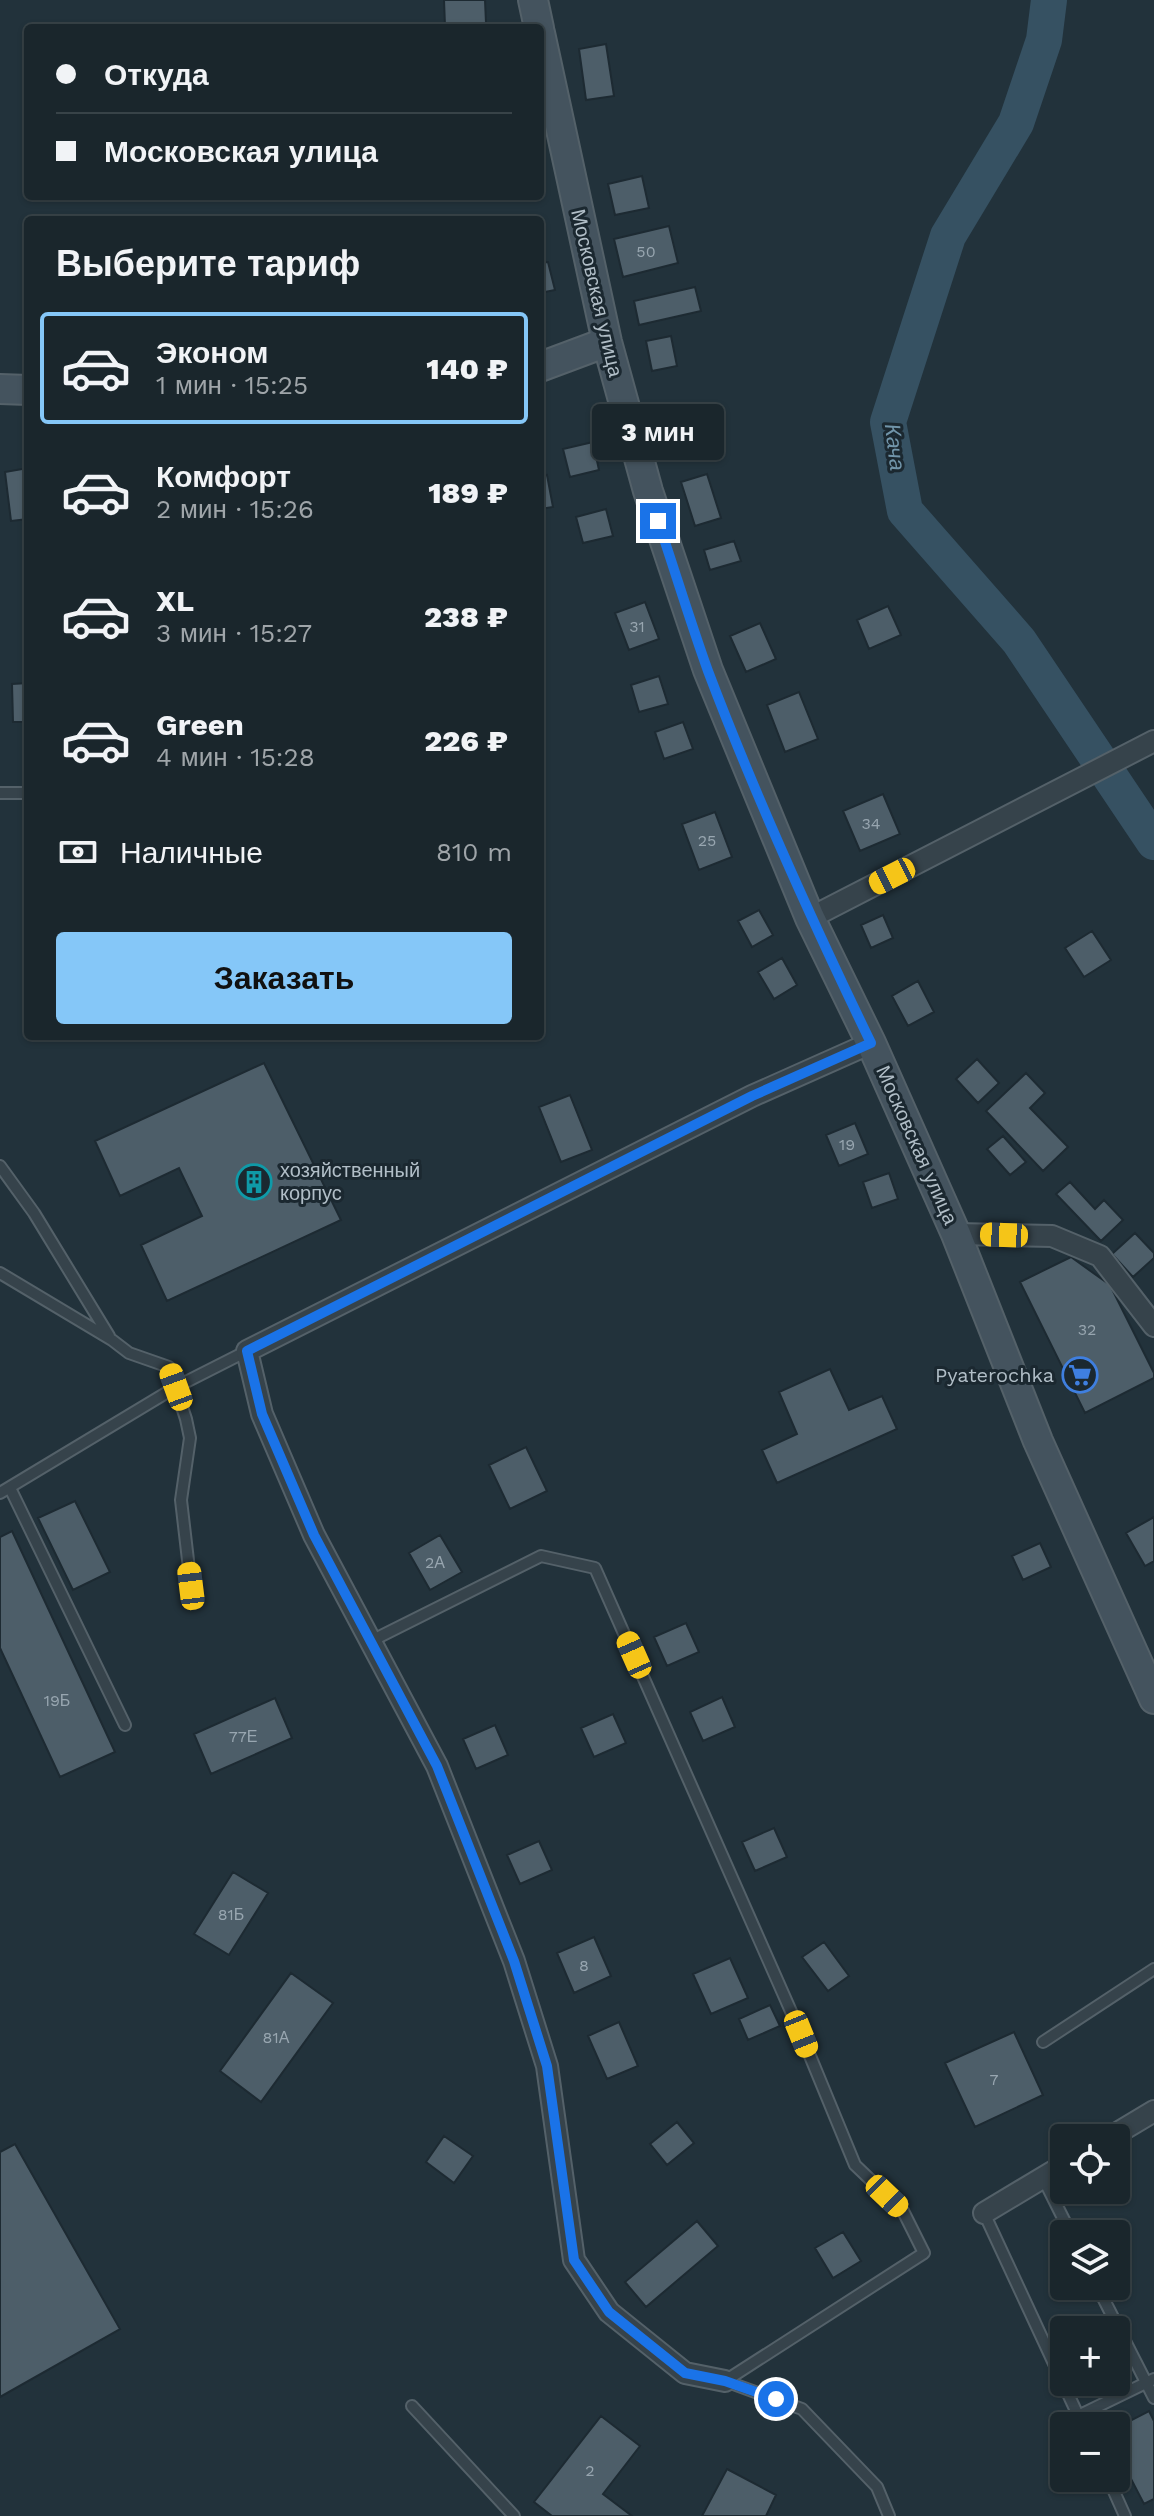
<!DOCTYPE html>
<html lang="ru">
<head>
<meta charset="utf-8">
<style>
	:root { --surface:#1a262c; --page:#273238; --text:#f1f3f6; --muted:#9fa5a9; --line:#384348; --accent:#85c7f8 }
	body { margin:0; font-family:"Work Sans",sans-serif; background:var(--page); color:var(--text); height:100vh; display:flex; flex-direction:column; font-size:30px; white-space:nowrap }
	* { box-sizing:border-box; margin:0 }
	p { font-size:26px; color:var(--muted) }
	.icon { flex:none; width:44px; height:44px; fill:none; stroke:currentColor; stroke-width:2; stroke-linecap:round; stroke-linejoin:round }
	.map { position:relative; flex:1; overflow:hidden }
	.sheet { position:absolute; left:24px; top:216px; width:520px; height:824px; display:flex; flex-direction:column; background:var(--surface); border-radius:8px; box-shadow:0 2px 6px #0004,0 0 0 2px var(--line) }
	.sheet>* { flex:none }
	.banner { position:absolute; left:24px; top:24px; width:520px; height:176px; border-radius:8px; box-shadow:0 2px 6px #0004,0 0 0 2px var(--line); display:grid; align-content:center; height:176px; padding:0 32px; background:var(--surface) }
	.buttons { position:absolute; left:1050px; top:2124px; display:grid; gap:16px }
	.buttons a { display:grid; place-items:center; width:80px; height:80px; border-radius:8px; background:var(--surface); box-shadow:0 2px 6px #0004,0 0 0 2px var(--line); font-size:40px }
	.end { position:absolute; width:36px; height:36px; margin:-18px; border:10px solid #1a73e8; background:#fff; box-shadow:0 0 0 4px #fff }
	.from { border-radius:50% }
	.bubble { position:absolute; height:56px; border-radius:8px; background:var(--surface); box-shadow:0 2px 6px #0004,0 0 0 2px var(--line); font-size:26px; font-weight:800; line-height:56px; text-align:center }
	.car { position:absolute; width:24px; height:48px; margin:-24px -12px; border-radius:10px; box-shadow:0 0 6px 2px #0007; background:linear-gradient(#f5c518 24%,#345 0 40%,#f5c518 0 76%,#345 0 86%,#f5c518 0) }
	.banner b { display:flex; align-items:center; gap:28px; height:76px; font-size:30px }
	.banner b+b { border-top:2px solid var(--line) }
	.banner i { width:20px; height:20px; background:var(--text) }
	ul { padding:0; list-style:none }
	li { display:flex; align-items:center; gap:24px; height:112px; margin:0 16px 12px; padding:0 16px; border:4px solid transparent; border-radius:8px }
	li div { flex:1 }
	li b { display:block; font-size:30px }
	li em { font-style:normal; font-weight:800 }
	li.selected { border-color:var(--accent) }
	li>.icon { width:72px; height:72px; stroke-width:1.5 }
	h2 { padding:0 32px; font-size:36px; line-height:96px }
	.pay { display:flex; align-items:center; gap:20px; height:88px; padding:0 32px; font-size:30px }
	.pay p { margin-inline-start:auto }
	.primary-button { display:flex; gap:16px; margin-top:auto; padding:16px 32px }
	.primary-button a { flex:1; height:92px; border-radius:8px; background:var(--accent); color:#111; font-size:32px; font-weight:800; line-height:92px; text-align:center }
	.map>svg:first-child { display:block }
	.lines { fill:none; stroke-linecap:round; stroke-linejoin:round }
	.river { stroke:#365162; stroke-width:36 }
	.building { fill:#4d5e69; stroke:#1d2a32; stroke-width:2 }
	.lane-casing { stroke:#546169; stroke-width:14 }
	.street-casing { stroke:#546169; stroke-width:24 }
	.secondary-casing { stroke:#546169; stroke-width:32 }
	.lane { stroke:#36434b; stroke-width:10 }
	.street { stroke:#36434b; stroke-width:20 }
	.secondary { stroke:#44535e; stroke-width:28 }
	.route { stroke:#1a73e8; stroke-width:10 }
	.labels { text-anchor:middle; dominant-baseline:central; stroke-width:6; stroke-linejoin:round; paint-order:stroke }
	.number-label { font-size:16px; fill:#98a6b0 }
	.street-label { font-size:20px; fill:#b1bec7; stroke:#1b2830 }
	.poi-label { font-size:20px; fill:#b1bec7; stroke:#1b2830; text-anchor:start }
	.water-label { font-size:22px; font-style:italic; fill:#7195aa; stroke:#1b2830 }
</style>
</head>
<body>
<div class="map">
<svg width="1154" height="2516" viewBox="0 0 1154 2516">
	<rect width="100%" height="100%" fill="#22323b"/>
	<g class="lines">
		<path class="river" d="M1049,0L1044,40L1016,123L948,236L888,422L905,511L1019,641L1154,842"/>
	</g>
	<path class="building" d="M444,0H485L486,23L445,26Z
		M606,44L614,96L586,100L579,49Z
		M642,176L649,208L615,215L608,184Z
		M669,226L678,263L623,277L614,239Z
		M548,262L555,290L540,293V263Z
		M695,287L701,311L639,325L634,301Z
		M671,336L677,366L652,371L646,341Z
		M593,442L599,470L570,477L563,449Z
		M28,468V519L11,521L5,472Z
		M707,474L721,518L695,526L681,482Z
		M547,475L553,507L540,509V476Z
		M606,509L613,536L583,543L576,517Z
		M734,541L741,561L710,570L704,550Z
		M645,602L659,639L629,650L615,613Z
		M888,606L901,635L869,649L857,620Z
		M760,623L776,659L746,672L730,636Z
		M659,676L668,704L639,712L631,685Z
		M28,683V722H13L12,684Z
		M799,692L818,739L785,752L767,705Z
		M683,722L693,749L664,759L655,732Z
		M883,794L900,834L860,851L843,811Z
		M715,812L732,857L699,870L682,824Z
		M759,910L773,935L752,947L738,921Z
		M883,915L893,938L871,948L861,925Z
		M1092,931L1111,960L1084,977L1065,948Z
		M782,958L797,985L774,999L758,972Z
		M918,981L934,1012L908,1026L892,996Z
		M977,1059L999,1083L978,1103L956,1079Z
		M264,1063L341,1220L167,1301L141,1245L202,1216L179,1168L120,1196L95,1141Z
		M1026,1073L1045,1093L1030,1108L1068,1147L1043,1171L986,1111Z
		M570,1095L592,1150L561,1162L539,1107Z
		M855,1123L868,1154L839,1166L826,1135Z
		M1003,1136L1026,1162L1010,1175L987,1149Z
		M889,1173L898,1199L872,1208L863,1182Z
		M1070,1182L1095,1209L1104,1200L1123,1220L1101,1241L1056,1194Z
		M1135,1233L1154,1253V1258L1133,1277L1112,1254Z
		M1071,1257L1110,1285L1154,1373V1378L1085,1413L1020,1282Z
		M830,1369L849,1410L882,1396L897,1429L777,1483L762,1450L797,1434L779,1392Z
		M526,1447L547,1491L510,1509L489,1465Z
		M75,1501L110,1572L73,1590L38,1518Z
		M1154,1517V1561L1145,1566L1126,1533Z
		M12,1531L115,1752L60,1777L0,1648V1537Z
		M440,1535L462,1572L430,1590L409,1553Z
		M1040,1543L1051,1567L1023,1580L1012,1556Z
		M686,1623L699,1652L667,1666L654,1637Z
		M722,1697L735,1727L703,1741L690,1712Z
		M275,1698L292,1738L211,1774L194,1734Z
		M613,1714L626,1743L594,1757L581,1728Z
		M495,1725L508,1755L476,1769L463,1739Z
		M774,1828L787,1857L755,1871L742,1842Z
		M539,1841L552,1870L520,1884L507,1855Z
		M233,1872L268,1893L229,1955L194,1934Z
		M594,1937L611,1976L574,1993L557,1953Z
		M824,1942L849,1976L828,1991L802,1957Z
		M730,1958L748,1998L711,2014L693,1974Z
		M291,1973L333,2003L261,2102L220,2071Z
		M770,2005L780,2026L748,2040L739,2019Z
		M619,2022L638,2066L607,2079L588,2036Z
		M1014,2032L1043,2095L975,2127L945,2063Z
		M677,2122L694,2143L667,2165L650,2144Z
		M444,2136L473,2156L454,2183L426,2162Z
		M15,2144L120,2329L0,2397V2152Z
		M697,2221L718,2246L646,2307L625,2282Z
		M843,2232L861,2261L833,2278L815,2248Z
		M1149,2411L1154,2421V2499L1144,2504L1116,2450V2428Z
		M601,2416L640,2446L603,2494L632,2516H552L534,2502Z
		M727,2469L776,2495L766,2516H702Z"/>
	<g class="lines">
		<defs>
			<path id="lane" d="M0,793H28
				M0,1166L34,1213L109,1336
				M0,1273L112,1340L129,1353L169,1367L186,1419L190,1438L181,1500L191,1586
				M10,1488L125,1725
				M0,1493L176,1387L247,1351
				M371,1641L541,1556L595,1568L801,2034L855,2165L903,2211L924,2253L725,2381
				M1043,2042L1154,1969
				M1043,2178L1071,2234
				M984,2213L1083,2426
				M1097,2286L1154,2398
				M725,2381L802,2409L877,2487L889,2516
				M412,2406L514,2516
				M1078,2416L1154,2379
				M1108,2478L1125,2516"/>
			<path id="street" d="M810,918L1154,741
				M956,1234L1052,1236L1100,1256L1154,1326
				M1109,2138L1154,2111
				M984,2213L1064,2165
				M725,2381L685,2373L609,2312L574,2260L547,2066L514,1961L437,1766L314,1535L262,1414L247,1351L752,1096L871,1043"/>
			<path id="secondary" d="M533,0L539,28
				M540,33L607,342L648,491L708,670L810,918L871,1043L956,1234L1038,1441L1154,1699
				M540,367L607,342
				M0,389L28,390"/>
		</defs>
		<use href="#lane" class="lane-casing"/>
		<use href="#street" class="street-casing"/>
		<use href="#secondary" class="secondary-casing"/>
		<use href="#lane" class="lane"/>
		<use href="#street" class="street"/>
		<use href="#secondary" class="secondary"/>
	</g>
	<g class="lines">
		<path class="route" d="M658,521C675,571 690,621 708,671C756,798 812,921 871,1043L752,1096L247,1351L262,1414L314,1535L437,1766L514,1961L547,2066L574,2260L609,2312L685,2373L725,2381L776,2399"/>
	</g>
	<defs>
		<symbol id="building-ring" viewBox="-11 -11 22 22"><circle r="9.5" fill="#1b2830" stroke="#0f9aa8" stroke-width="1.5"/><path d="M-4-6H4V6H1V3H-1V6H-4ZM-2.5-4.3h1.7v1.8h-1.7ZM.8-4.3h1.7v1.8H.8ZM-2.5-1h1.7V.8h-1.7ZM.8-1h1.7V.8H.8Z" fill="#0f9aa8"/></symbol>
		<symbol id="supermarket-ring" viewBox="-11 -11 22 22"><circle r="9.5" fill="#1b2830" stroke="#3f7fe0" stroke-width="1.5"/><path d="M-6-5.5h2.5l.6 2H6L4.5 2H-2.5L-4.4-4H-6ZM-1.5 3.2a1.3 1.3 0 1 0 .1 0ZM3 3.2a1.3 1.3 0 1 0 .1 0Z" fill="#3f7fe0"/></symbol>
	</defs>
	<g fill-rule="evenodd">
		<use href="#building-ring" x="234" y="1162" width="40" height="40"/>
		<use href="#supermarket-ring" x="1060" y="1355" width="40" height="40"/>
	</g>
	<g class="labels">
		<g class="number-label">
			<text x="646" y="251">50</text>
			<text x="637" y="626">31</text>
			<text x="871" y="823">34</text>
			<text x="707" y="840">25</text>
			<text x="847" y="1144">19</text>
			<text x="1087" y="1329">32</text>
			<text x="435" y="1562">2А</text>
			<text x="57" y="1700">19Б</text>
			<text x="243" y="1736">77Е</text>
			<text x="231" y="1914">81Б</text>
			<text x="584" y="1965">8</text>
			<text x="276" y="2037">81А</text>
			<text x="994" y="2079">7</text>
			<text x="590" y="2470">2</text>
		</g>
		<g class="street-label">
			<text transform="translate(597 293) rotate(77)">Московская улица</text>
			<text transform="translate(917 1145) rotate(66)">Московская улица</text>
		</g>
		<g class="poi-label">
			<text x="280" y="1170">хозяйственный<tspan x="280" dy="23">корпус</tspan></text>
			<text x="1054" y="1375" text-anchor="end">Pyaterochka</text>
		</g>
		<g class="water-label">
			<text transform="translate(895 447) rotate(83)">Кача</text>
		</g>
	</g>
</svg>
<div class="buttons">
<a><svg class="icon" aria-label="locate" viewBox="0 0 24 24"><circle cx="12" cy="12" r="6"/><path d="M12 2v4M12 18v4M2 12h4M18 12h4"/></svg></a>
<a><svg class="icon" aria-label="layers" viewBox="0 0 24 24"><path d="M12 4l9 5-9 5-9-5zM3 14l9 5 9-5"/></svg></a>
<a>+</a>
<a>−</a>
</div>
<i class="end from" style="left:776px;top:2399px"></i>
<i class="end" style="left:658px;top:521px"></i>
<div class="bubble" style="left:592px;top:404px;width:132px">3 мин</div>
<i class="car" style="left:892px;top:876px;rotate:243deg"></i>
<i class="car" style="left:1004px;top:1235px;rotate:272deg"></i>
<i class="car" style="left:176px;top:1387px;rotate:340deg"></i>
<i class="car" style="left:191px;top:1586px;rotate:353deg"></i>
<i class="car" style="left:634px;top:1655px;rotate:336deg"></i>
<i class="car" style="left:801px;top:2034px;rotate:158deg"></i>
<i class="car" style="left:887px;top:2196px;rotate:134deg"></i>
<div class="banner">
<b><i class="from"></i>Откуда</b>
<b><i></i>Московская улица</b>
</div>
<section class="sheet">
<h2>Выберите тариф</h2>
<ul>
<li class="selected"><svg class="icon" aria-label="car" viewBox="0 0 24 24"><path d="M5 17H2v-5l4-1 3-4h7l3 4 3 1v5h-3M9 17h6M6 11h13"/><circle cx="7" cy="17" r="2"/><circle cx="17" cy="17" r="2"/></svg><div><b>Эконом</b><p>1 мин · 15:25</p></div><em>140 ₽</em></li>
<li><svg class="icon" aria-label="car" viewBox="0 0 24 24"><path d="M5 17H2v-5l4-1 3-4h7l3 4 3 1v5h-3M9 17h6M6 11h13"/><circle cx="7" cy="17" r="2"/><circle cx="17" cy="17" r="2"/></svg><div><b>Комфорт</b><p>2 мин · 15:26</p></div><em>189 ₽</em></li>
<li><svg class="icon" aria-label="car" viewBox="0 0 24 24"><path d="M5 17H2v-5l4-1 3-4h7l3 4 3 1v5h-3M9 17h6M6 11h13"/><circle cx="7" cy="17" r="2"/><circle cx="17" cy="17" r="2"/></svg><div><b>XL</b><p>3 мин · 15:27</p></div><em>238 ₽</em></li>
<li><svg class="icon" aria-label="car" viewBox="0 0 24 24"><path d="M5 17H2v-5l4-1 3-4h7l3 4 3 1v5h-3M9 17h6M6 11h13"/><circle cx="7" cy="17" r="2"/><circle cx="17" cy="17" r="2"/></svg><div><b>Green</b><p>4 мин · 15:28</p></div><em>226 ₽</em></li>
</ul>
<div class="pay"><svg class="icon" aria-label="cash" viewBox="0 0 24 24"><path d="M3 7h18v10H3z"/><circle cx="12" cy="12" r="2"/></svg>Наличные<p>810 m</p></div>
<div class="primary-button"><a>Заказать</a></div>
</section>
</div>
</body>
</html>
